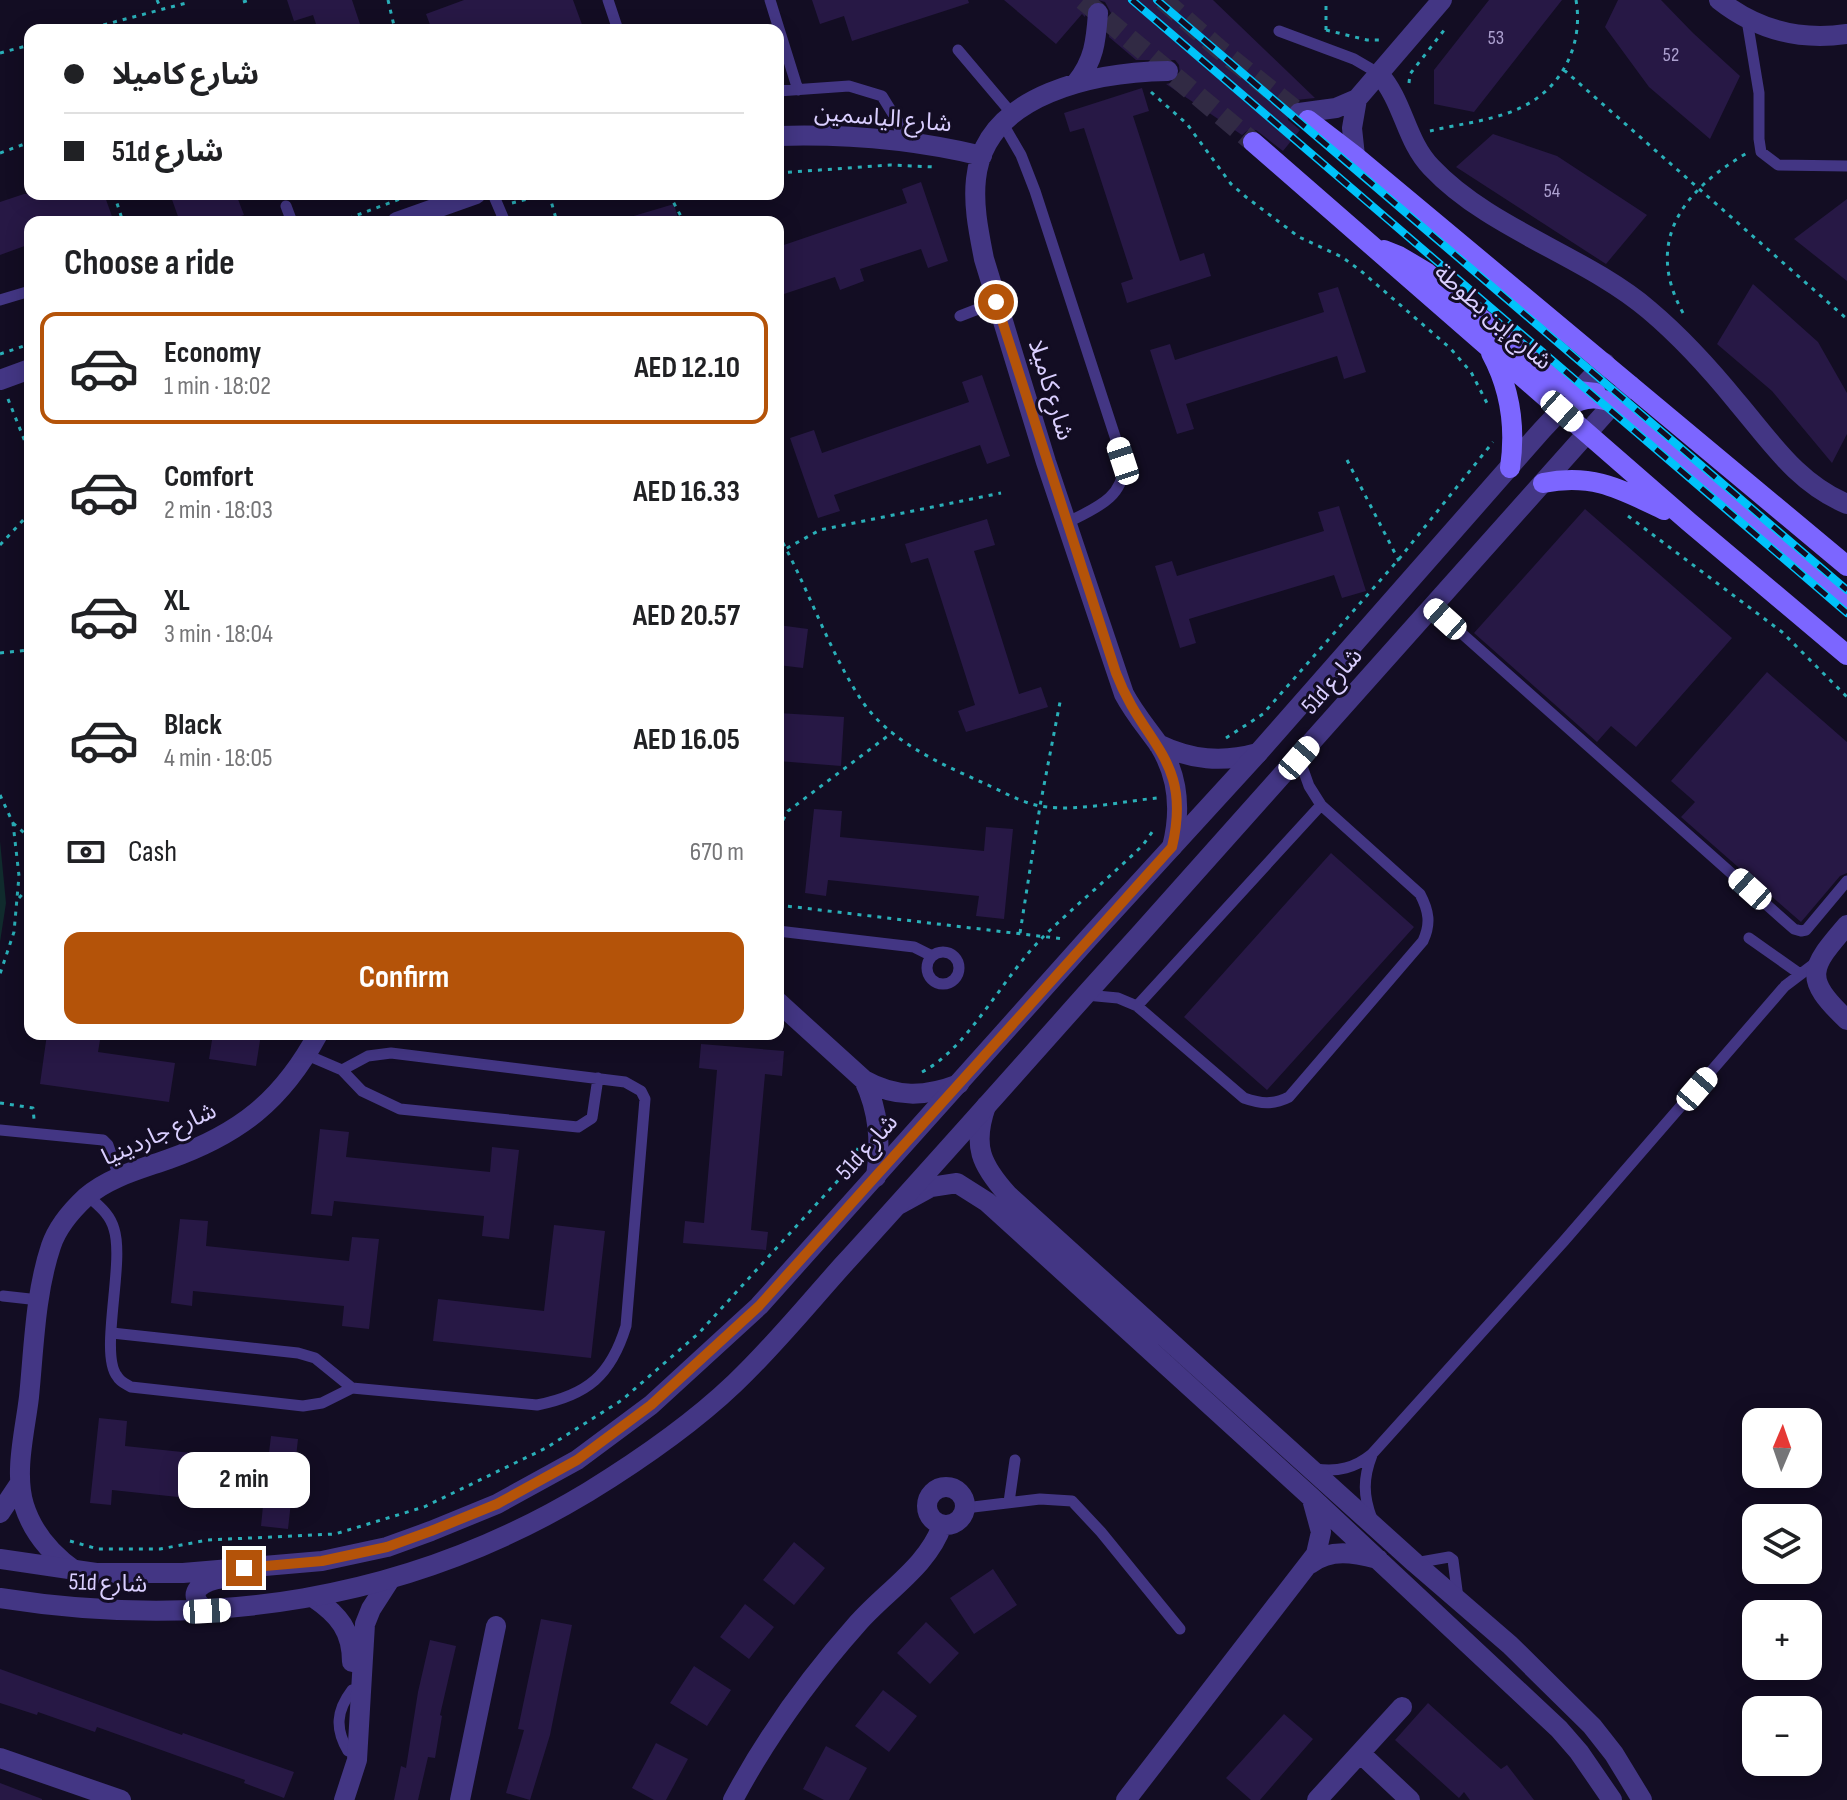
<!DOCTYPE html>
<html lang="en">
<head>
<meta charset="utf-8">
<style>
	:root { --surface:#fff; --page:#f2f2f2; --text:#202124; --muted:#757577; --line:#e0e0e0; --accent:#b45309 }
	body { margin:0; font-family:"Sofia Sans Condensed","Noto Sans Arabic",sans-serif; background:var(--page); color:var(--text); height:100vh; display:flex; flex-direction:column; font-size:30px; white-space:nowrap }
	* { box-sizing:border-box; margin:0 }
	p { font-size:26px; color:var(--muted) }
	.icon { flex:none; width:44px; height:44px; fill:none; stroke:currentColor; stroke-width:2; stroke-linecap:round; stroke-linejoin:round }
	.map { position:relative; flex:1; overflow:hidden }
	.panel { position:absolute; left:24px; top:216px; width:760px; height:824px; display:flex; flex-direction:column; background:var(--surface); border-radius:16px; box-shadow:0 4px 20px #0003 }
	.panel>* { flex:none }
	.hud { position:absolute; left:24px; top:24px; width:760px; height:176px; border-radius:16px; box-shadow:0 4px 20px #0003; display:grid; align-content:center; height:176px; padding:0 40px; background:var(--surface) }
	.needle { width:52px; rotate:2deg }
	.tools { position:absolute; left:1742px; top:1408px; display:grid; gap:16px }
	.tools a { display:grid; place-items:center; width:80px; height:80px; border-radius:16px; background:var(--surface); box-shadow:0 4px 20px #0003; font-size:40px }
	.end { position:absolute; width:36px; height:36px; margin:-18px; border:10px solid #b45309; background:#fff; box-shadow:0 0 0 4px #fff }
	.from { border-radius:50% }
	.bubble { position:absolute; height:56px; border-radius:16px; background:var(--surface); box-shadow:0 4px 20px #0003; font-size:26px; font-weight:700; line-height:56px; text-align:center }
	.car { position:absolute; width:24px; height:48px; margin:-24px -12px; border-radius:10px; box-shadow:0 0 6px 2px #0007; background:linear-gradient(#fff 24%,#345 0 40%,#fff 0 76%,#345 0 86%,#fff 0) }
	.hud b { display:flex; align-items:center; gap:28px; height:76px; font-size:30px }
	.hud b+b { border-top:2px solid var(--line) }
	.hud i { width:20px; height:20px; background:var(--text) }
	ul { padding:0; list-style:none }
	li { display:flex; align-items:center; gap:24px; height:112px; margin:0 16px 12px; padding:0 24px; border:4px solid transparent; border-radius:16px }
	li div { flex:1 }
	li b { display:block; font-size:30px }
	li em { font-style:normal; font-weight:700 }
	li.on { border-color:var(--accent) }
	li>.icon { width:72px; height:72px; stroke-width:1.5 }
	h2 { padding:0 40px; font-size:36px; line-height:96px }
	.pay { display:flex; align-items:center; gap:20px; height:88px; padding:0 40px; font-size:30px }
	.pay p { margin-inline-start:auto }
	.action { display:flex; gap:16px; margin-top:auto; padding:16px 40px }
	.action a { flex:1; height:92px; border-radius:16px; background:var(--accent); color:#fff; font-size:32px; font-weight:700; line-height:92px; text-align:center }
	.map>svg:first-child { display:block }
	.green { fill:#102b2d }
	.building { fill:#271845 }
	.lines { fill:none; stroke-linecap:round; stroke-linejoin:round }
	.secondary-tunnel { stroke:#312a44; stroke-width:20; stroke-dasharray:20 10; stroke-linecap:butt }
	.path { stroke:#2aafb8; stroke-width:3; stroke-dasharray:4 6; stroke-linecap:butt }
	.service { stroke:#433684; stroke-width:11 }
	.minor { stroke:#433684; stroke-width:20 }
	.tertiary { stroke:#433684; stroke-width:20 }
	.secondary { stroke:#7c66ff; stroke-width:20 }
	.rail-casing { stroke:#00c3fa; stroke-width:8 }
	.rail { stroke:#130d23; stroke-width:5; stroke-dasharray:15; stroke-linecap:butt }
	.route { stroke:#b45309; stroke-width:10 }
	.labels { text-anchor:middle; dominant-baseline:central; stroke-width:6; stroke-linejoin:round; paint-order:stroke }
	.number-label { font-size:20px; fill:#ada1d0 }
	.street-label { font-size:24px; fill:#dacfff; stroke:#130d23 }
</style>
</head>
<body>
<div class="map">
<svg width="1847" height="1800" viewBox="0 0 1847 1800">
	<rect width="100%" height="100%" fill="#130d23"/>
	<path class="green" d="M0,841L6,903L0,942Z"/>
	<path class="building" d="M287,0H352L362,30H318L313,15L294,21Z
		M464,0H573L584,30H432L426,14Z
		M812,0H968L969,3L852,41L844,16L820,24Z
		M1004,0H1213L1315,98L1296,100L1287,107L1288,120L1300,130L1283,151L1256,130H1248L1242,135L1166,84L1174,82L1180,76L1179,65L1175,60H1136L1109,37L1111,13L1105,2L1098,0L1088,5L1085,17L1082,14L1056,44Z
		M1489,0H1562L1474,112L1434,104V70Z
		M1618,0H1661L1693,33L1740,76L1710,139L1649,87L1605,27Z
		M1142,88L1149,111L1133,116L1180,261L1204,253L1211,276L1127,303L1121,283L1133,279L1084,128L1070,132L1064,113Z
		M1493,134L1557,156L1647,215L1606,264L1456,167Z
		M921,182L948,261L928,268L921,249L860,269L864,281L840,290L835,277L778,296V247L907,203L902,189Z
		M24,194H104L114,222H30V244L0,255V202Z
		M170,194H215L217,200L236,194L244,215L224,222H180Z
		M1847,199V281L1794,239Z
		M674,204L679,222H627V218Z
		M1753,284L1818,342L1847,393V434L1832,463L1772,391L1717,344Z
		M1338,287L1366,372L1344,379L1337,356L1186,404L1194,429L1177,434L1150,350L1170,344L1175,360L1324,312L1318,293Z
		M982,375L1010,456L987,464L980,445L834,495L840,511L818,518L790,438L814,430L822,453L969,402L962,382Z
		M1339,506L1366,591L1342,598L1334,575L1189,619L1196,643L1180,648L1155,566L1172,561L1177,576L1324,531L1318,512Z
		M1585,509L1732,638L1636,747L1611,726L1597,742L1474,633Z
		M987,519L995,545L974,551L1019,694L1041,687L1048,707L966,732L958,711L975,705L928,558L911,563L905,544Z
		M778,625L808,629L803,668L778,665Z
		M1767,672L1847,742V873L1840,876L1801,922L1681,817L1695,802L1671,781Z
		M778,713L844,717L841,766L778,761Z
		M814,809L842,811L840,837L984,851L986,827L1013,829L1004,919L976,916L979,896L828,880L826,896L805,893Z
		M1331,853L1414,927L1267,1090L1184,1017Z
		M47,1034H101L98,1052L175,1063L169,1102L40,1084Z
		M213,1034H261L256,1066L209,1059Z
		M701,1044L784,1051L782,1076L765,1074L751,1230L768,1232L766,1250L683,1243L685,1221L704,1223L717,1070L699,1068Z
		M320,1129L349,1132L346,1157L490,1172L492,1147L519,1150L509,1239L482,1236L484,1216L334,1201L332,1216L311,1214Z
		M180,1219L208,1221L206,1246L349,1261L352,1237L379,1239L369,1329L342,1326L344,1306L193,1291L192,1306L171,1303Z
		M554,1225L605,1231L591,1358L433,1341L438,1299L544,1311Z
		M99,1418L127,1421L125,1446L268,1461L271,1436L298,1439L288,1529L261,1526L263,1506L112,1490L111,1505L90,1503Z
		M794,1542L825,1568L794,1605L763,1580Z
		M993,1569L1017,1605L974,1634L950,1598Z
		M745,1604L774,1627L749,1659L720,1637Z
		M541,1619L572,1625L550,1735L530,1800L506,1793L524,1730L518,1729Z
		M926,1622L959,1653L930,1684L897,1653Z
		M430,1640L456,1646L440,1715L442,1716L435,1758L428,1757L418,1800H394L401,1766L406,1768L418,1692Z
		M694,1666L731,1690L707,1726L670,1703Z
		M0,1669L182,1735L183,1733L294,1772L284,1798L244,1783L245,1780L97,1727L95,1732L38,1712L37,1715L0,1703Z
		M883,1690L917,1716L889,1752L855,1726Z
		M1428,1703L1501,1769L1507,1765L1534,1800H1470L1464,1792L1459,1798L1395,1740Z
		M1284,1714L1313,1739L1260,1800H1251L1226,1778Z
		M656,1743L688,1759L666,1800H654L632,1788Z
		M826,1746L867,1768L849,1800H824L803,1789Z
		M0,1783L42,1799V1800H0Z"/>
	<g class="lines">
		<path class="secondary-tunnel" d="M1083,0L1253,142
			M1163,0L1219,49L1308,120"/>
		<path class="path" d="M157,0L161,9
			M388,0L395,30
			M243,2L249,0
			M84,30L190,2
			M1326,30L1367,40H1382
			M1326,30V0
			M0,53L30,45
			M1564,70L1847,319
			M1409,83L1410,74L1445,29L1443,28
			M1151,92L1187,124L1231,184L1246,197L1299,237L1342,257L1361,271L1450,348L1471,372L1489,407
			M930,125L944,128
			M1430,131C1462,123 1503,120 1531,102C1566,81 1583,40 1576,0
			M0,153L30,142
			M778,173L890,165L935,167
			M114,194L123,222
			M549,194L557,222
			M669,194L684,222
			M512,203L547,194
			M339,222L413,194
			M1683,313C1643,240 1685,189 1747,153
			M0,354L30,344
			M8,399L30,454
			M1347,460L1399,561
			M1628,516L1782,632L1847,697
			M778,534C808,587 827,647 860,698C889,743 944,765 990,786C1009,795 1027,805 1047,807C1079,811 1125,801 1157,798
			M0,545L27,516L30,509
			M778,553L820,530L1001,493
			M0,653L30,650
			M1226,738L1263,714L1399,559L1493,442
			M0,795L13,823L19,876L14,932L0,974
			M13,823L30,838
			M778,829L788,811L893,732
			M19,898L30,886
			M778,905L1064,939
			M1020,933L1040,806L1061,697
			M922,1072C968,1049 1004,975 1044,936C1076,905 1111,876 1143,845L1155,828
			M0,1103L33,1108L34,1119
			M70,1541L98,1549H160L208,1540L335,1534L424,1507L546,1448L622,1400L699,1333L853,1164L858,1148"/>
		<path class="service" d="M608,0L618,30
			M770,0L798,90
			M1747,20L1759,93V139L1761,152L1778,165L1847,166
			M1279,31L1354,59L1378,73
			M958,50L1013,115
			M778,91L849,86L882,96L898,122L902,142
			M1003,124L1021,155L1035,191L1123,461C1127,497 1094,509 1066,523
			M493,194L505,222
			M286,206L292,222
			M0,300L30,291
			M960,316L996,302
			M1432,607L1794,929L1801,931L1806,930L1847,881
			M778,931L914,947L932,956
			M1749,938L1800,974
			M927 968a16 16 0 1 1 32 0a16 16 0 1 1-32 0Z
			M1086,995L1118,998L1137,1006L1244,1098C1261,1104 1273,1105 1289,1097L1423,941C1431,924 1429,911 1420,894L1321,805L1309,786L1299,758
			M1137,1006L1321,805
			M307,1055L342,1070L362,1091L400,1109L578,1127L592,1118L598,1078
			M0,1130L103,1140L108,1145L119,1177
			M88,1196C99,1206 110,1214 114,1229C125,1263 99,1353 117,1376C120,1382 126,1384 131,1387L303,1406L322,1403L352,1388
			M3,1296L39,1300
			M112,1333L298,1353L315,1358L352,1388L537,1405C588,1395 611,1375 626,1326L645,1099L641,1091L625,1082L391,1053L368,1056L342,1070
			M1316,1469C1338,1472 1355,1468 1372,1454L1564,1241L1785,986L1818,961
			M1009,1502L1015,1460
			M965,1508L1040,1499L1072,1501L1101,1532L1180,1629
			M1372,1519C1363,1496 1363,1478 1372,1455
			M1415,1563L1449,1557L1453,1560L1458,1598
			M348,1751C335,1729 336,1711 352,1690"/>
		<path class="minor" d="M1719,0C1757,30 1800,41 1847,34
			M1168,71C1099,72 985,92 976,179C973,206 979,233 984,259L1046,462L1124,694C1134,713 1147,728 1159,745C1179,777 1181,812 1172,847
			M1378,73C1404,101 1405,140 1431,167C1489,229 1586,256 1649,310C1681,337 1711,370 1737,402C1771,442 1797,483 1847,504
			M1076,83C1094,61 1096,41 1098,13
			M1299,113L1336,108L1357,99L1442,0
			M778,136C846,134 916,140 982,156
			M1355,156L1352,128L1357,99
			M397,222L476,194
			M0,380L30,369
			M1158,744C1191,760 1222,763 1258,753
			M1847,925C1809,969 1803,978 1847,1020
			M778,1002L864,1080C896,1098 925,1097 959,1084
			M864,1080C879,1112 881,1142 876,1177
			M986,1106C972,1146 981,1165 1008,1195L1415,1563L1510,1645L1592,1726L1614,1754L1642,1800
			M900,1204L931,1187L957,1183L987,1202L1311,1497L1559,1729L1579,1752L1612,1800
			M927 1506a19 19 0 1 1 38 0a19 19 0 1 1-38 0Z
			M0,1513L20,1483
			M1310,1564C1331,1548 1354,1553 1378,1559
			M75,1571C51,1554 33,1534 24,1505C14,1472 25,1431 29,1397C34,1347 35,1294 51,1246C57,1228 72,1210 86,1197C109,1177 141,1169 169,1159C239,1134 282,1101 318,1034
			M314,1598C339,1615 352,1631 352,1662
			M1360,1753L1410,1800
			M0,1758L121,1800
			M344,1800L357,1760L365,1624L371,1609L389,1581
			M460,1800L496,1626
			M733,1800C767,1736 810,1677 858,1623C885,1592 929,1565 942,1525
			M1126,1800L1316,1554L1321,1532L1312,1499
			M1317,1800L1402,1707"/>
		<path class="tertiary" d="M0,1559L96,1573H183L322,1561L387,1547L431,1531L497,1504L577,1460L651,1405L759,1306L1085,942L1258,753L1542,430L1605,363
			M0,1598C207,1631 407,1601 588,1492C640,1460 691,1425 735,1383C773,1347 808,1304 843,1265C925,1175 1006,1084 1087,993C1269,791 1450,588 1630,385
			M207,1611C182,1593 203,1580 224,1578"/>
		<path class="secondary" d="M1308,120L1355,156L1847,566
			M1253,142L1689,522L1847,655
			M1384,250L1399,256L1426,272L1557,382L1578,391L1596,393
			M1491,353C1511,390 1516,427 1510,468
			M1562,411C1578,398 1594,395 1614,403L1847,603
			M1543,483C1593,473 1620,489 1664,510"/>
		<defs>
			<path id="rail" d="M1132,0L1847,613
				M1157,0L1847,590"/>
		</defs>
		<use href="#rail" class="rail-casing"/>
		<use href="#rail" class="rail"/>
	</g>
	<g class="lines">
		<path class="route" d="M244,1568L322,1561L387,1547L431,1531L497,1504L577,1460L651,1405L759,1306L1172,847C1193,759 1143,745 1116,673L996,302"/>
	</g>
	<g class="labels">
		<g class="number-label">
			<text x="1496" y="38">53</text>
			<text x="1671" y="55">52</text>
			<text x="1552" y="191">54</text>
		</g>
		<g class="street-label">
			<text transform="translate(883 118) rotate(5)">شارع الياسمين</text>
			<text transform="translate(1493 317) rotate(41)">شارع إبن بطوطة</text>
			<text transform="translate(1051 390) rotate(73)">شارع كاميلا</text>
			<text transform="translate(1332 681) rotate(-49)">51d شارع</text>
			<text transform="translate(159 1134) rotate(-24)">شارع جاردينيا</text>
			<text transform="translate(867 1147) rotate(-48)">51d شارع</text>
			<text transform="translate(108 1583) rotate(2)">51d شارع</text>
		</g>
	</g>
</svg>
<div class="tools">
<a><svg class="needle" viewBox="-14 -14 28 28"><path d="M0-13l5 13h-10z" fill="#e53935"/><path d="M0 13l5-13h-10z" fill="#757577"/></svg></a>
<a><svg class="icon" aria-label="layers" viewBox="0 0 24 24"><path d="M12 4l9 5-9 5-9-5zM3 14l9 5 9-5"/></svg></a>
<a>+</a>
<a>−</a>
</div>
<i class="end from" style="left:996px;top:302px"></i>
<i class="end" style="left:244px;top:1568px"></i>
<div class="bubble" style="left:178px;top:1452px;width:132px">2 min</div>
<i class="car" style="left:1562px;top:411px;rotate:132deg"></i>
<i class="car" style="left:1123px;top:461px;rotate:342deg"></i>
<i class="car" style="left:1445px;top:619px;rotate:312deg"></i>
<i class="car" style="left:1299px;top:758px;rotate:41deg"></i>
<i class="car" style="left:1750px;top:889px;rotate:312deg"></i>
<i class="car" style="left:1697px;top:1089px;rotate:41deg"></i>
<i class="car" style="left:207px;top:1611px;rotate:87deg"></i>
<div class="hud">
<b><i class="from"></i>شارع كاميلا</b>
<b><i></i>51d شارع</b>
</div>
<section class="panel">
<h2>Choose a ride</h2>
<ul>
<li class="on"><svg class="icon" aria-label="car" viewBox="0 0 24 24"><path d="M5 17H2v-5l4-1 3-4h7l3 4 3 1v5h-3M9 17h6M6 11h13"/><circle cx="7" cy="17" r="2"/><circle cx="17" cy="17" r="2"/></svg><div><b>Economy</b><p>1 min · 18:02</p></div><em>AED 12.10</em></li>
<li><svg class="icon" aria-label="car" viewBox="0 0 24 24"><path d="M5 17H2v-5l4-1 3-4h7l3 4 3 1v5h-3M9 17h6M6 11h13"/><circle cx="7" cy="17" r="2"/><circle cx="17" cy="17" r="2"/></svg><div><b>Comfort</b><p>2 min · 18:03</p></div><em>AED 16.33</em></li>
<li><svg class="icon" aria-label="car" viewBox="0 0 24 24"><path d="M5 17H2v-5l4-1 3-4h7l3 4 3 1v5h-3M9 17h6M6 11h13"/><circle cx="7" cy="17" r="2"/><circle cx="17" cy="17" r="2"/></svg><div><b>XL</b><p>3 min · 18:04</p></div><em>AED 20.57</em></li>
<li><svg class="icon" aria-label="car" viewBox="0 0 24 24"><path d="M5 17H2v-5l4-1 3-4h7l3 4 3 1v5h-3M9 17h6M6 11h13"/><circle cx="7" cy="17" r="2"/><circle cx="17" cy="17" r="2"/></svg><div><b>Black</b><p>4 min · 18:05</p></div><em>AED 16.05</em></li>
</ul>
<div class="pay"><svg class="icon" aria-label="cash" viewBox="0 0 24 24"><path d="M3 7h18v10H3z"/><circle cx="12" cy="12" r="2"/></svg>Cash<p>670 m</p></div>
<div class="action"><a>Confirm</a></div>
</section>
</div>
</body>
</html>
